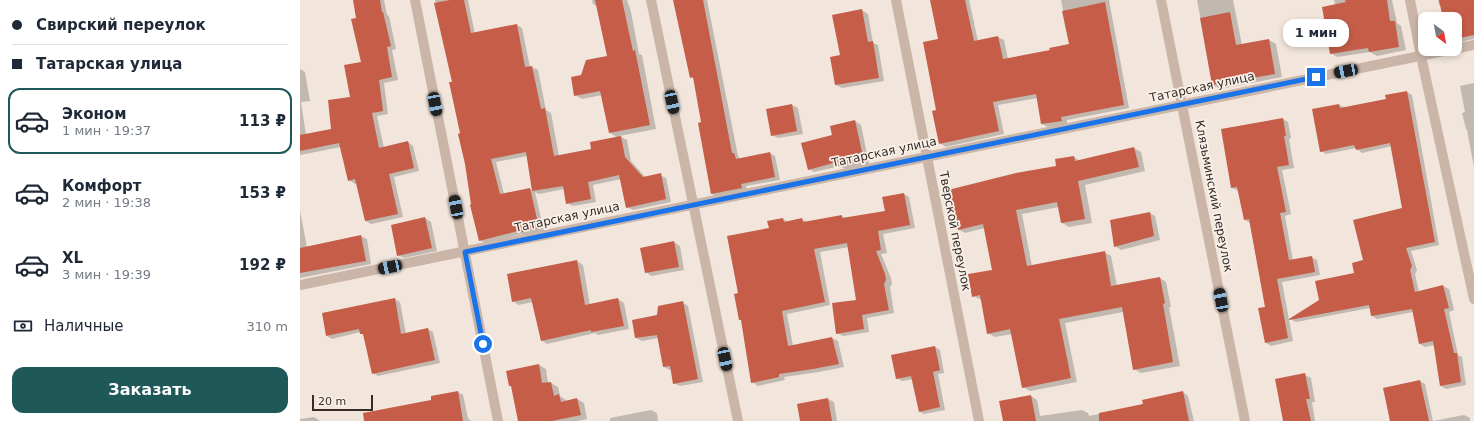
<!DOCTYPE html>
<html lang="ru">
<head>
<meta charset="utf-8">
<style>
	:root { --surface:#fff; --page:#f6f6f7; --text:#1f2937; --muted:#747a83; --line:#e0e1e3; --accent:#1e5858 }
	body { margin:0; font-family:"DejaVu Sans",sans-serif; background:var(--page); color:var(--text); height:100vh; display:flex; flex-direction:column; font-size:15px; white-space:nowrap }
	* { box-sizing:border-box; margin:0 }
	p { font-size:13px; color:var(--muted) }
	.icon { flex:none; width:22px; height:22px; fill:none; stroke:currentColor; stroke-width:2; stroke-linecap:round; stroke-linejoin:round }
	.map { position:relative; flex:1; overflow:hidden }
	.drawer { display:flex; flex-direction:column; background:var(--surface); width:300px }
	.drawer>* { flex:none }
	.top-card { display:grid; align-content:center; height:88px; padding:0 12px; background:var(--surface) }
	.needle { width:26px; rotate:148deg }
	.buttons { position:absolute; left:1118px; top:12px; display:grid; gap:8px }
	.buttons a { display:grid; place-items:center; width:44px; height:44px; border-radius:8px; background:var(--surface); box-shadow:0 2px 6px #0003; font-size:20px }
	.scale { position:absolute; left:12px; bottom:10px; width:61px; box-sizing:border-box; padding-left:4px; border:2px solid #372c28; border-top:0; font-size:11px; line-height:14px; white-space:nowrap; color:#372c28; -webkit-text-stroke:3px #f9f1e9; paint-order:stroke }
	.end { position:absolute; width:18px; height:18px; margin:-9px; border:5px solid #1a73e8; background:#fff; box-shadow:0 0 0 2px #fff }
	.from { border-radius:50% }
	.bubble { position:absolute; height:28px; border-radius:12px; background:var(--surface); box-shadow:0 2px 6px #0003; font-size:13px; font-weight:700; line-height:28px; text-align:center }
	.car { position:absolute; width:12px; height:24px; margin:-12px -6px; border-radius:5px; box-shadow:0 0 3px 1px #0007; background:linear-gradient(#222 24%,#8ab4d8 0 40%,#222 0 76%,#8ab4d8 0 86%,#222 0) }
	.top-card b { display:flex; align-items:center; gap:14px; height:38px; font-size:15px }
	.top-card b+b { border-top:1px solid var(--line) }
	.top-card i { width:10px; height:10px; background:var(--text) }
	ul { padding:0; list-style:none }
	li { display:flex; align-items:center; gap:12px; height:66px; margin:0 8px 6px; padding:0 4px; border:2px solid transparent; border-radius:12px }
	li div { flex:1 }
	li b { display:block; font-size:15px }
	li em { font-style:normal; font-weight:700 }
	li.current { border-color:var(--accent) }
	li>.icon { width:36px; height:36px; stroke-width:1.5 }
	.pay { display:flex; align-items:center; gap:10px; height:44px; padding:0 12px; font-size:15px }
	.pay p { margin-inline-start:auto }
	.action { display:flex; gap:8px; margin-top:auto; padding:8px 12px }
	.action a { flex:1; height:46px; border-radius:12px; background:var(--accent); color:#fff; font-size:16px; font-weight:700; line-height:46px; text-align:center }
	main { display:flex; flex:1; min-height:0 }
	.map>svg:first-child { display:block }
	.shadow { fill:#0003; fill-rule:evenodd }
	.building { fill:#c55d48 }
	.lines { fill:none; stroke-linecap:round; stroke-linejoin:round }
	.minor { stroke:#cab5a8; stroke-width:10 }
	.route { stroke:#1a73e8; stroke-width:5 }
	.labels { text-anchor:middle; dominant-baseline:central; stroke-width:3.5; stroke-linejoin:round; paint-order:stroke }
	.street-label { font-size:12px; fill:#372c28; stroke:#f9f1e9 }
</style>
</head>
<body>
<main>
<section class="drawer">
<div class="top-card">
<b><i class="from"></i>Свирский переулок</b>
<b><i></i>Татарская улица</b>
</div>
<ul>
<li class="current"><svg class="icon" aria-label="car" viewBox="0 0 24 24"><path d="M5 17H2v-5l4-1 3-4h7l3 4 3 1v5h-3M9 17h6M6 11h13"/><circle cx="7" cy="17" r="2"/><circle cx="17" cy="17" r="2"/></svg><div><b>Эконом</b><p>1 мин · 19:37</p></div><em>113 ₽</em></li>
<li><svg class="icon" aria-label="car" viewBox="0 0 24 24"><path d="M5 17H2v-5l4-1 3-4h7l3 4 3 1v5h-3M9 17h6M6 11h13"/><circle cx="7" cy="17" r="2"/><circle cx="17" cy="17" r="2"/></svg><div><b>Комфорт</b><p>2 мин · 19:38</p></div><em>153 ₽</em></li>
<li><svg class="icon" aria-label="car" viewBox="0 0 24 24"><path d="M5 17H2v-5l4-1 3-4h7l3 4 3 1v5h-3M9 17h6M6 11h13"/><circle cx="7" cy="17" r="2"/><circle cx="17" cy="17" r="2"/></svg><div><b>XL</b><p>3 мин · 19:39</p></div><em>192 ₽</em></li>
</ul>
<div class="pay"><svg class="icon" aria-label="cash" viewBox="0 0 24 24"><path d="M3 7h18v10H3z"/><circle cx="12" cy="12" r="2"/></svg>Наличные<p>310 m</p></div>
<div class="action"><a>Заказать</a></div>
</section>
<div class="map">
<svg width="1174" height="421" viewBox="0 0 1174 421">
	<rect width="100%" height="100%" fill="#f2e6dc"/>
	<path class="shadow" d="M54,0H84L87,15L89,16L96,49L92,50L98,80L84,83L88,114L77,116L84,148L108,142L113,146L119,171L94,177L103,217L71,224L66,221L57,183L55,184L49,180L41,147L0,155V69L5,72L10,101L1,102L6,135L32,130L51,97L62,63Z
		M135,0H168L175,34L217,25L222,28L230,67H232L238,70L246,110L251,113L259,156L292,150L318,138L310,133L302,95L282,99L275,95L282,76L308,57L298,7L293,4L292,0H327L331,12L339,54L342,55L356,129L319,136L327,140L331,161L346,178L360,175L366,178L371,202L333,210L327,207L321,179L293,185L296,202L273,206L267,203L264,189L239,194L235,192L244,231L224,235L222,234L185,243L179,240L172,205L153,82ZM227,156L233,191L230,189L204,194L196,162Z
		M381,0H407L438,156L440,159L470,153L475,156L480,180L446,186L447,191L418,197L412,194L402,123L394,79L391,77Z
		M631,0H669L678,41L698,37L704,40L708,59L751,51L770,45L761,0H809L829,108L767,120V124L748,127L742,124L738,98L698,105L704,134L646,147L640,143L637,111L640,39Z
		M897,0H933L942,45L969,40L976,44L982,77L920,89L913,85Z
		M1034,0H1092L1097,23L1101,26L1106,50L1077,56L1070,52L1037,57L1031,53L1035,5Z
		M1138,0H1174V39L1155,43V19H1144L1142,6L1139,5Z
		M562,10L568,14L573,43L578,45L584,81L542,88L536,85L541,56Z
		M1174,83V167L1167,130L1166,129L1162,113L1165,112L1160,86Z
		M1107,92L1112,95L1139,245L1111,251L1117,270L1115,274L1119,292L1143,286L1149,289L1154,310L1149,312L1158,355L1162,357L1166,385L1146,389L1141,386L1135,345L1125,347L1120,344L1113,312L1077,319L1072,316L1070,308L996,322L990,319L1020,301L1055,274L1104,209L1092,146L1062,153L1056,148L1026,154L1021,151L1039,105L1045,108L1087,100Z
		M492,105L498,108L503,134L478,138L472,135L468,110Z
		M983,119L988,122L991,138L989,139L994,168L982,170L991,214L985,216L993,261L1011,257L1017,260L1020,275L982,282L993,341L971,346L965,342L966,308L950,223L945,220L939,191L932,188Z
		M555,121L561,125L569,164L545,169L540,166L514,172L509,169L533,136Z
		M834,148L841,152L845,171L785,185L792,223L769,227L762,223L759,207L722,214L732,266L804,252L811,256L817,286L860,278L866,282L871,307H869L880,366L841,373L834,369L823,312L765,323L777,382L730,391L723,387L712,334L695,337L688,333L682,300L673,296L693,270L685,228L665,233L658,229L774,157L780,161Z
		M604,194L609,197L615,228L583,234L587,253L581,254L591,278L592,284L590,287L594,313L567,318L569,332L543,336L537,333L557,300L549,247L520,252L530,305L487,314L493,346L532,338L538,341L544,367L519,372L484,377L485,380L458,386L452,382L439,294L470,229L483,219L488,222L502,219L507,222L541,216L546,218L586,212Z
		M0,211L7,247L61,236L67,239L71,264L0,278Z
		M850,213L855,216L860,240L821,250L815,246Z
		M125,218L131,222L137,251L104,258L98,255Z
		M374,242L380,246L384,270L351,276L346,272Z
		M277,261L283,265L290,305L318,299L324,303L329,329L298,335L295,333L247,344L241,340L233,302L218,305L213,301Z
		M95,299L100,302L106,334L128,329L133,332L140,363L78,376L73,373L64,336L60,332L32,339L27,336Z
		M382,302L388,306L403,382L380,386L374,383L372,369L370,370L364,367L358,338L342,341L336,338L357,316Z
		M635,347L640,350L644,373L638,374L645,410L624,414L619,411L613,379L602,381L597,378Z
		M239,365L246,369L248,383H251L258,387L260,396L266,400L267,401L277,399L284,403L287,419L278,421H219L213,387L210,385Z
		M1005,375L1011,378L1015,402H1012L1015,421H984Z
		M1120,381L1125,384L1133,421L1164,415L1170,418V421H1090L1084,388Z
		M158,392L163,395L168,418L171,421H135Z
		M883,392L888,396L894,421H704L731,396L737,400L740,416L782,410L788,413L789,416L844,405Z
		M528,399L534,402L537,421H501Z
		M351,410L357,413L358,421H310V418Z
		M14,417L20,421H0V419Z"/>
	<path class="building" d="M53,0H80L82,12H83L91,46L87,47L92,77L79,80L83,111L72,113L79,148L108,141L114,168L89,174L98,214L65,221L55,179L48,181L39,143L0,151V135L31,129L28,100L50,97L44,65L61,62L51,19L56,18Z
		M150,0H164L171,33L217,24L225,67L232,66L241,109L245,108L254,156L291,149L290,142L321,136L325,157L343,177L361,173L366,199L326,208L319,175L288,182L291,199L266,204L263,186L232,191L226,152L191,159L200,194L230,188L239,228L218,233V231L179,241L170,205L171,204L165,164L158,134L160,133L149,82H152L134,3Z
		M295,0H322L333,51L335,50L350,125L309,133L300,91L274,96L271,77L281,75L286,60L307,56Z
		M373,0H403L432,153H434L436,159L470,152L475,177L441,184L442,188L411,194L398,123L401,122L393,77L390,78Z
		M630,0H665L674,41L698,36L703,59L750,50L749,48L769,44L762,11L805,2L824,105L761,117L762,121L741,124L736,94L693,102L699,131L639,144L632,111L636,110L623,42L638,39Z
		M1045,0H1087L1090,21H1095L1099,47L1069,52L1068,48L1030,54L1022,7L1046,2Z
		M1139,0H1174V35L1155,39V19H1143Z
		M562,9L568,42L573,41L579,78L535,85L530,57L540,55L532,15Z
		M930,12L936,45L969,39L975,74L912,85L900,18Z
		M1107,91L1135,242L1106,248L1112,266L1110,270L1115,292L1143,285L1149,308L1144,309L1154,353H1157L1161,382L1140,386L1133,341L1119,344L1112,309L1071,316L1069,305L989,320V319L1019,300L1015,281L1054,273L1052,263L1063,260L1053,220L1102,208L1090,143L1056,150L1054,145L1020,152L1012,109L1039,104L1040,108L1086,99L1085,95Z
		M492,104L497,131L471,136L466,109Z
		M983,118L986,136H984L989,165L977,167L986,212L980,213L989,260L1012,256L1015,272L977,279L988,338L965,343L958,308L965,307L949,219L944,220L937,187L931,188L921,129Z
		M555,120L564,161L538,166L537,162L508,170L501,143L532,135L530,126Z
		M834,147L839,167L778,181L785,219L761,223L757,202L716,210L727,266L805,251L811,286L860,277L865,303L863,304L873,362L833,370L822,307L759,319L771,378L722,388L710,329L687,334L680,295L672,297L668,274L692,270L683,224L658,230L648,190L716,173L756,166L755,159L774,156L775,161Z
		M604,193L610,225L578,231L581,250L576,251L585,274L586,280L584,284L589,310L562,315L564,329L536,334L532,303L556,300L547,243L514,249L525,302L482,311L488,346L532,337L539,364L513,369L479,374V377L451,383L441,320H439L434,294L438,293L427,236L469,228L467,221L483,218L484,222L502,218L503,222L542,215V218L585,211L582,197Z
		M850,212L854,236L814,247L810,220Z
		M125,217L132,248L97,256L91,225Z
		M61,235L66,261L0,273V248Z
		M374,241L379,267L345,273L340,248Z
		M277,260L285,305L318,298L324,326L291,332V330L241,341L231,298L212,302L207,274Z
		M95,298L101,334L128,328L135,360L72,374L63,334H60L59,329L26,336L22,313Z
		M383,301L398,379L373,384L370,366L363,367L357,335L335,338L332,320L357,315L358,306Z
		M635,346L640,370L633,372L640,407L619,412L611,376L596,379L591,355Z
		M239,364L242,383L251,382L254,396L259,394L261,402L277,398L281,415L252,421H218L211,386H209L206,371Z
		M1005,373L1010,399H1006L1011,421H983L975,379Z
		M1120,380L1129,421H1090L1083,388Z
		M158,391L163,421H64L63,413L131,400V396Z
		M883,391L889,421H799V413L843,404L842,400Z
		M731,395L736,421H703L699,401Z
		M528,398L532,421H500L497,404Z"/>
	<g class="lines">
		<path class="minor" d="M115,0L198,421
			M351,0L438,421
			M596,0L679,421
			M861,0L945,421
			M1110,0L1121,56L1174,299
			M0,285L1174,45"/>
	</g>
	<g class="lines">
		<path class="route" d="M183,344L165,252L1016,77"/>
	</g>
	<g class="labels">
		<g class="street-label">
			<text transform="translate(902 87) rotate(-12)">Татарская улица</text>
			<text transform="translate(584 152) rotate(-12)">Татарская улица</text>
			<text transform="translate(914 196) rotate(79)">Клязьминский переулок</text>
			<text transform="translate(267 217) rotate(-12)">Татарская улица</text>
			<text transform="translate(655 231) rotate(79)">Тверской переулок</text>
		</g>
	</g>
</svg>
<div class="buttons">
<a><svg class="needle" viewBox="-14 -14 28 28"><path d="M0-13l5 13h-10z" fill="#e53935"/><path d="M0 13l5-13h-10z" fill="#747a83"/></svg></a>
</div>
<div class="scale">20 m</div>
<i class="end from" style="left:183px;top:344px"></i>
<i class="end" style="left:1016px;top:77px"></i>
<div class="bubble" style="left:983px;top:19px;width:66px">1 мин</div>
<i class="car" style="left:1046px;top:71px;rotate:259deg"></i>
<i class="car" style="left:372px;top:102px;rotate:168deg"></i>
<i class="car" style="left:135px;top:104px;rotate:169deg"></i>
<i class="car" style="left:156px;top:207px;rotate:349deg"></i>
<i class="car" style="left:90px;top:267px;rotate:258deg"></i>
<i class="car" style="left:921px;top:300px;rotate:349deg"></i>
<i class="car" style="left:425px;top:359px;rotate:168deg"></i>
</div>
</main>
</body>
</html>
